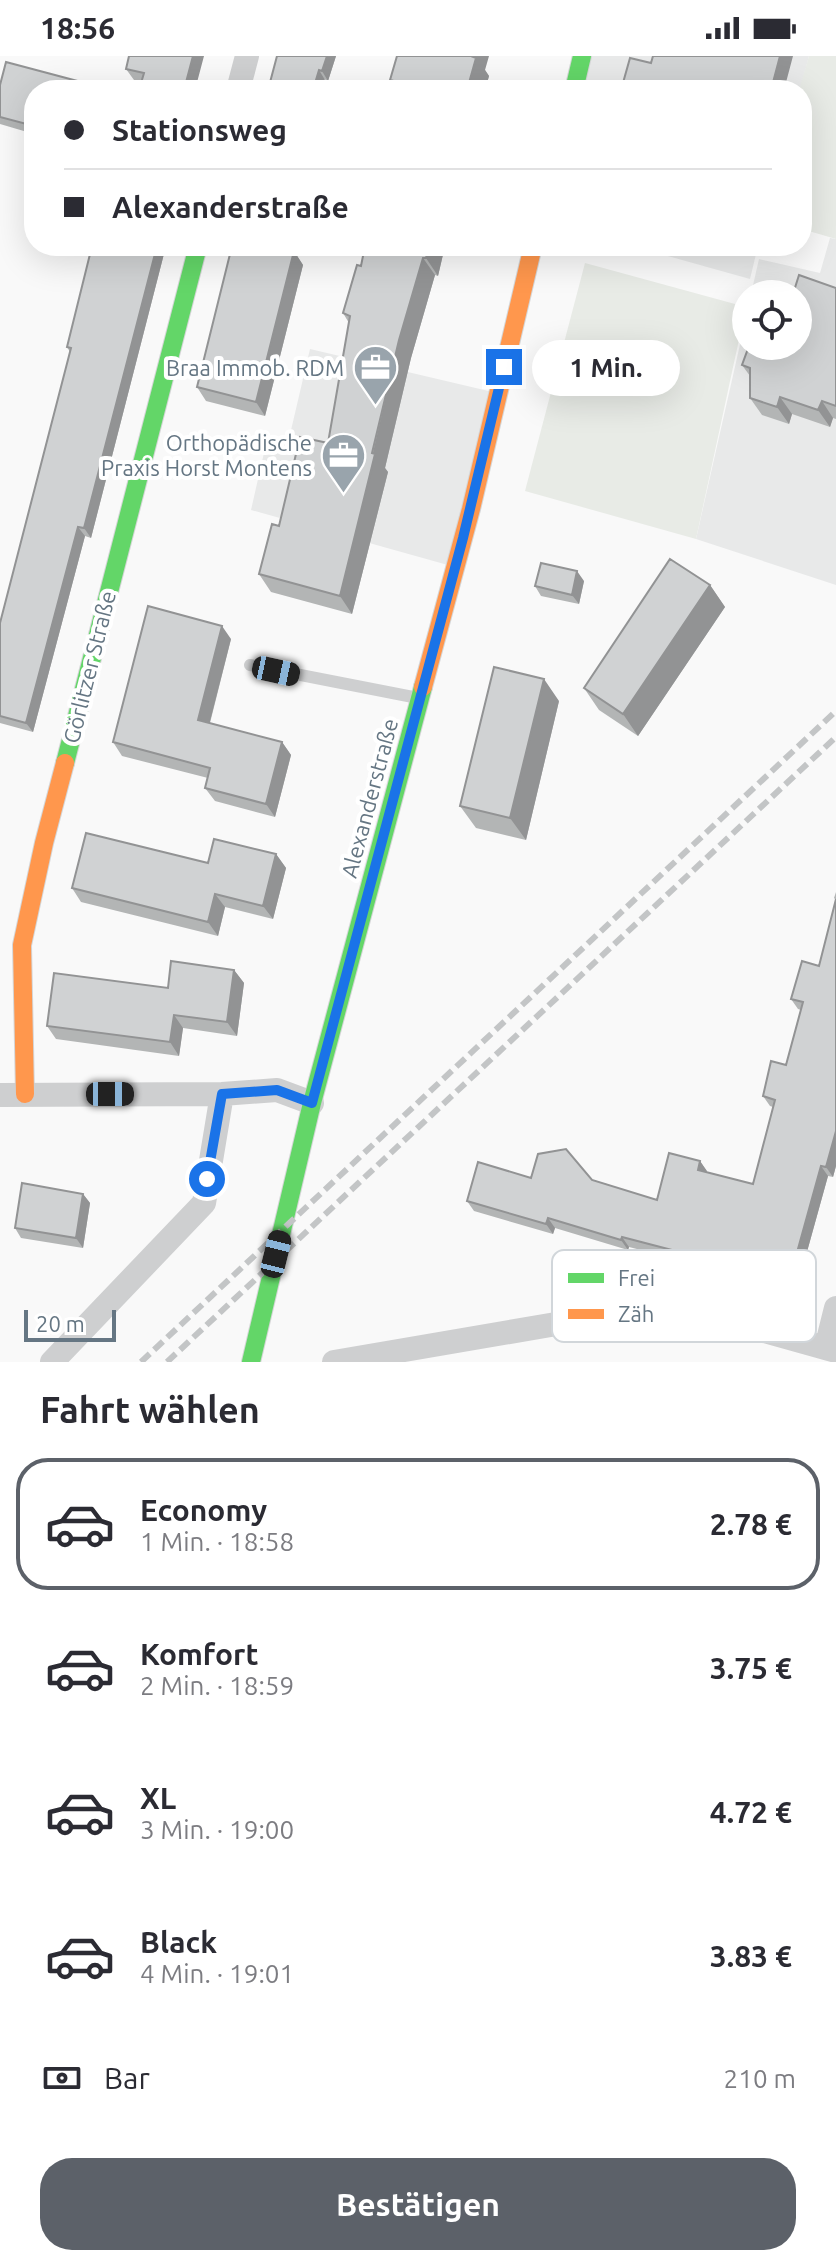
<!DOCTYPE html>
<html lang="de">
<head>
<meta charset="utf-8">
<style>
	:root { --surface:#fff; --page:#f7f7f7; --text:#2b2b33; --muted:#7c7c81; --line:#e1e1e2; --accent:#5c6169 }
	body { margin:0; font-family:Ubuntu,sans-serif; background:var(--page); color:var(--text); height:100vh; display:flex; flex-direction:column; font-size:30px; white-space:nowrap }
	* { box-sizing:border-box; margin:0 }
	p { font-size:26px; color:var(--muted) }
	.icon { flex:none; width:44px; height:44px; fill:none; stroke:currentColor; stroke-width:2; stroke-linecap:round; stroke-linejoin:round }
	.map { position:relative; height:1306px; overflow:hidden }
	.drawer { display:flex; flex-direction:column; background:var(--surface); flex:1 }
	.drawer>* { flex:none }
	.banner { position:absolute; left:24px; top:24px; width:788px; height:176px; border-radius:32px; box-shadow:0 8px 32px #0002; display:grid; align-content:center; height:176px; padding:0 40px; background:var(--surface) }
	.controls { position:absolute; left:732px; top:224px; display:grid; gap:16px }
	.controls a { display:grid; place-items:center; width:80px; height:80px; border-radius:50%; background:var(--surface); box-shadow:0 8px 32px #0002; font-size:40px }
	.scale { position:absolute; left:24px; bottom:20px; width:92px; box-sizing:border-box; padding-left:8px; border:4px solid #657683; border-top:0; font-size:22px; line-height:28px; white-space:nowrap; color:#657683; -webkit-text-stroke:6px #fff; paint-order:stroke }
	.end { position:absolute; width:36px; height:36px; margin:-18px; border:10px solid #1a73e8; background:#fff; box-shadow:0 0 0 4px #fff }
	.from { border-radius:50% }
	.bubble { position:absolute; height:56px; border-radius:28px; background:var(--surface); box-shadow:0 8px 32px #0002; font-size:26px; font-weight:600; line-height:56px; text-align:center }
	.car { position:absolute; width:24px; height:48px; margin:-24px -12px; border-radius:10px; box-shadow:0 0 6px 2px #0007; background:linear-gradient(#222 24%,#8ab4d8 0 40%,#222 0 76%,#8ab4d8 0 86%,#222 0) }
	.banner b { display:flex; align-items:center; gap:28px; height:76px; font-size:30px }
	.banner b+b { border-top:2px solid var(--line) }
	.banner i { width:20px; height:20px; background:var(--text) }
	ul { padding:0; list-style:none }
	li { display:flex; align-items:center; gap:24px; height:132px; margin:0 16px 12px; padding:0 24px; border:4px solid transparent; border-radius:32px }
	li div { flex:1 }
	li b { display:block; font-size:30px }
	li em { font-style:normal; font-weight:600 }
	li.selected { border-color:var(--accent) }
	li>.icon { width:72px; height:72px; stroke-width:1.5 }
	h2 { padding:0 40px; font-size:36px; line-height:96px }
	.pay { display:flex; align-items:center; gap:20px; height:88px; padding:0 40px; font-size:30px }
	.pay p { margin-inline-start:auto }
	.cta { display:flex; gap:16px; margin-top:auto; padding:16px 40px }
	.cta a { flex:1; height:92px; border-radius:32px; background:var(--accent); color:#fff; font-size:32px; font-weight:600; line-height:92px; text-align:center }
	.status { display:flex; justify-content:space-between; align-items:center; height:56px; padding:0 40px; background:var(--surface); direction:ltr }
	.status svg { height:22px; fill:currentColor }
	.map>svg:first-child { display:block }
	.built { fill:#e8e9e9 }
	.green { fill:#e8ebe6 }
	.lines { fill:none; stroke-linecap:round; stroke-linejoin:round }
	.fast-casing { stroke:#d5d6d7; stroke-width:20 }
	.slow-casing { stroke:#d5d6d7; stroke-width:20 }
	.lane { stroke:#cecfd0; stroke-width:12 }
	.street { stroke:#cecfd0; stroke-width:24 }
	.fast { stroke:#63d668; stroke-width:18 }
	.slow { stroke:#ff974d; stroke-width:18 }
	.rail { stroke:#c3c5c6; stroke-width:6; stroke-dasharray:12 6; stroke-linecap:butt }
	.wall { fill:#b3b5b5 }
	.shaded-wall { fill:#929394 }
	.building { fill:#d0d2d3; stroke:#929394; stroke-width:2 }
	.route { stroke:#1a73e8; stroke-width:10 }
	.labels { text-anchor:middle; dominant-baseline:central; stroke-width:8; stroke-linejoin:round; paint-order:stroke }
	.poi-label { font-size:22px; fill:#657683; stroke:#fff; text-anchor:end }
	.street-label { font-size:22px; fill:#657683; stroke:#fff }
	.key { fill:#fff; stroke:#d1d6da; stroke-width:2 }
	.key-label { font-size:22px; fill:#657683 }
</style>
</head>
<body>
<div class="status"><b>18:56</b><svg viewBox="0 0 49 12"><path d="M0 12V9h3v3zM5 12V6h3v6zM10 12V3h3v9zM15 12V0h3v12zM26 1h20v11H26zM47 4h2v5h-2z"/></svg></div>
<div class="map">
<svg width="836" height="1306" viewBox="0 0 836 1306">
	<rect width="100%" height="100%" fill="#f9f9f9"/>
	<path class="built" d="M583,0H809L800,34H574Z
		M830,182L836,183V529L696,483L746,262V290H798V238H751L759,203L820,217Z
		M632,190H758L750,223Z
		M310,293L497,337L455,511L251,454L268,379L288,387Z"/>
	<path class="green" d="M809,0H836V183L802,173V34H799Z
		M585,207L746,251L696,483L525,435Z"/>
	<g class="lines">
		<defs>
			<path id="fast" d="M574,34L582,0
				M65,707L198,190
				M251,1306L312,1047L423,631"/>
			<path id="slow" d="M423,631L471,453L533,190
				M25,1038L22,889L44,787L65,707"/>
		</defs>
		<use href="#fast" class="fast-casing"/>
		<use href="#slow" class="slow-casing"/>
		<path class="lane" d="M250,609L418,642"/>
		<path class="street" d="M238,34L247,0
			M0,1039L222,1038L277,1034L312,1047
			M826,1292L836,1252
			M52,1306L204,1147L222,1038
			M334,1306L597,1261L657,1253L696,1256L836,1295"/>
		<use href="#fast" class="fast"/>
		<use href="#slow" class="slow"/>
		<path class="rail" d="M141,1306L836,655
			M167,1306L836,681"/>
	</g>
	<path class="wall" d="M204,0L141,26L134,24L126,13Z
		M277,0H336L328,25Z
		M485,14L489,20L485,34H397L390,24Z
		M0,29L34,34V78L0,68Z
		M92,190H166L91,482L85,480L33,676L0,667V567L70,296L67,291Z
		M445,190L438,220L435,219L411,302L385,412L388,416L352,558L271,536L259,518L279,470L328,387L349,267L343,257L361,210Z
		M294,195L303,209L265,360L206,345L197,331Z
		M836,232V363L833,362L830,371L792,358L789,368L762,359L750,342V320L742,309L798,290Z
		M584,525L579,548L541,540L535,530Z
		M710,529L725,551L638,680L599,654L584,632Z
		M231,583L210,667L282,686L291,699L275,761L215,745L205,732L208,722L122,700L113,686Z
		M559,645L526,784L476,772L460,750Z
		M276,798L286,812L273,863L225,851L218,880L81,846L72,832L208,807Z
		M836,836V1110L833,1121L828,1120L795,1239L758,1228L756,1226L706,1213L704,1210L629,1191L628,1194L555,1172L553,1178L474,1155L467,1145L531,1122L592,1124L657,1144L700,1105L707,1116L753,1128L773,1051L770,1050L763,1040L786,1009L801,954L798,953L791,943L819,910L836,844L834,842Z
		M234,914L244,927L237,980L183,972L179,1000L56,983L47,970L168,932Z
		M83,1138L90,1147L83,1192L21,1182L15,1172Z"/>
	<path class="shaded-wall" d="M193,0H204L195,34H184Z
		M327,0H336L328,25L322,15Z
		M471,0H489L485,14L489,20L485,34H467Z
		M780,0H793L784,34H771Z
		M319,14L325,24L322,34H313Z
		M157,190H166L91,482L84,472Z
		M429,190H445L438,220L426,202Z
		M294,195L303,209L265,360L256,346Z
		M423,202L435,219L411,302L385,412L388,416L352,558L340,540L399,284Z
		M780,341L792,358L789,368L777,351Z
		M822,345L833,362L830,371L818,354Z
		M78,471L85,480L33,676L26,667Z
		M577,515L584,525L579,548L572,539Z
		M710,529L725,551L638,680L623,658Z
		M222,570L231,583L207,677L198,664Z
		M544,623L559,645L526,784L510,762Z
		M282,686L291,699L275,761L266,748Z
		M276,798L286,812L273,863L263,850Z
		M215,838L225,851L218,880L208,866Z
		M234,914L244,927L237,980L227,966Z
		M174,959L183,972L179,1000L170,986Z
		M836,1075V1110L833,1121L826,1111Z
		M700,1105L707,1115L705,1124L698,1114Z
		M821,1110L828,1120L795,1239L788,1229Z
		M83,1138L90,1147L83,1192L76,1182Z
		M548,1162L555,1172L553,1178L546,1168Z
		M622,1181L629,1191L628,1194L621,1184Z"/>
	<path class="building" d="M129,0H193L184,34H139L144,17L126,13Z
		M277,0H327L322,15L319,14L313,34H268Z
		M397,0H471L476,2L467,34H416V31L390,24Z
		M653,0H780L771,34H621L630,2L651,7Z
		M6,6L85,27L83,34H34V70L0,61V29Z
		M92,190H157L84,472L78,471L26,667L0,660V567L71,292L67,291Z
		M232,190H272L294,195L256,346L197,331Z
		M365,190H429L426,202H423L399,284L372,397L375,398L340,540L259,518L272,468L279,470L300,381L328,387L350,260L343,257L357,209L361,210Z
		M799,219L836,232V350L822,345L818,354L780,341L777,351L750,342V312L742,309L749,290H798V238H793Z
		M670,503L710,529L623,658L584,632Z
		M541,507L577,515L572,539L535,530Z
		M148,550L222,570L198,664L282,686L266,748L205,732L210,712L113,686Z
		M494,611L544,623L510,762L460,750Z
		M86,777L208,807L214,783L276,798L263,850L215,838L208,866L72,832Z
		M836,843V1075L826,1111L821,1110L788,1229L751,1219V1216L699,1203V1201L622,1181L621,1184L548,1162L546,1168L467,1145L478,1106L531,1122L538,1098L566,1093L592,1124L657,1144L669,1097L700,1105L698,1114L753,1128L775,1044L763,1040L771,1005L786,1009L803,946L791,943L802,905L819,910Z
		M171,905L234,914L227,966L174,959L170,986L47,970L54,917L168,932Z
		M22,1127L83,1138L76,1182L15,1172Z"/>
	<g class="lines">
		<path class="route" d="M207,1123L222,1038L277,1034L312,1047L463,482L504,311"/>
	</g>
	<defs>
		<symbol id="office-pin" viewBox="-11 -11 22 30"><path d="M0 17L-7.5 6A9.5 9.5 0 1 1 7.5 6Z" fill="#99a4ac" stroke="#fff"/><path d="M-6-3h4V-5.5h4V-3h4V5H-6ZM-1-4.5V-3h2v-1.5ZM-6 0V1H6V0Z" fill="#fff"/></symbol>
	</defs>
	<g fill-rule="evenodd">
		<use href="#office-pin" x="350" y="286" width="51" height="69"/>
		<use href="#office-pin" x="318" y="374" width="51" height="69"/>
	</g>
	<g class="labels">
		<g class="poi-label">
			<text x="344" y="311">Braa Immob. RDM</text>
			<text x="312" y="386">Orthopädische<tspan x="312" dy="25">Praxis Horst Montens</tspan></text>
		</g>
		<g class="street-label">
			<text transform="translate(89 611) rotate(-76)">Görlitzer Straße</text>
			<text transform="translate(369 742) rotate(-75)">Alexanderstraße</text>
		</g>
	</g>
	<rect x="552" y="1194" width="264" height="92" rx="12" class="key"/>
	<rect x="568" y="1217" width="36" height="10" fill="#63d668"/>
	<rect x="568" y="1253" width="36" height="10" fill="#ff974d"/>
	<g class="key-label">
		<text x="618" y="1230">Frei</text>
		<text x="618" y="1266">Zäh</text>
	</g>
</svg>
<div class="controls">
<a><svg class="icon" aria-label="locate" viewBox="0 0 24 24"><circle cx="12" cy="12" r="6"/><path d="M12 2v4M12 18v4M2 12h4M18 12h4"/></svg></a>
</div>
<div class="scale">20 m</div>
<i class="end from" style="left:207px;top:1123px"></i>
<i class="end" style="left:504px;top:311px"></i>
<div class="bubble" style="left:532px;top:284px;width:148px">1 Min.</div>
<i class="car" style="left:276px;top:615px;rotate:102deg"></i>
<i class="car" style="left:110px;top:1038px;rotate:90deg"></i>
<i class="car" style="left:276px;top:1198px;rotate:14deg"></i>
<div class="banner">
<b><i class="from"></i>Stationsweg</b>
<b><i></i>Alexanderstraße</b>
</div>
</div>
<section class="drawer">
<h2>Fahrt wählen</h2>
<ul>
<li class="selected"><svg class="icon" aria-label="car" viewBox="0 0 24 24"><path d="M5 17H2v-5l4-1 3-4h7l3 4 3 1v5h-3M9 17h6M6 11h13"/><circle cx="7" cy="17" r="2"/><circle cx="17" cy="17" r="2"/></svg><div><b>Economy</b><p>1 Min. · 18:58</p></div><em>2.78 €</em></li>
<li><svg class="icon" aria-label="car" viewBox="0 0 24 24"><path d="M5 17H2v-5l4-1 3-4h7l3 4 3 1v5h-3M9 17h6M6 11h13"/><circle cx="7" cy="17" r="2"/><circle cx="17" cy="17" r="2"/></svg><div><b>Komfort</b><p>2 Min. · 18:59</p></div><em>3.75 €</em></li>
<li><svg class="icon" aria-label="car" viewBox="0 0 24 24"><path d="M5 17H2v-5l4-1 3-4h7l3 4 3 1v5h-3M9 17h6M6 11h13"/><circle cx="7" cy="17" r="2"/><circle cx="17" cy="17" r="2"/></svg><div><b>XL</b><p>3 Min. · 19:00</p></div><em>4.72 €</em></li>
<li><svg class="icon" aria-label="car" viewBox="0 0 24 24"><path d="M5 17H2v-5l4-1 3-4h7l3 4 3 1v5h-3M9 17h6M6 11h13"/><circle cx="7" cy="17" r="2"/><circle cx="17" cy="17" r="2"/></svg><div><b>Black</b><p>4 Min. · 19:01</p></div><em>3.83 €</em></li>
</ul>
<div class="pay"><svg class="icon" aria-label="cash" viewBox="0 0 24 24"><path d="M3 7h18v10H3z"/><circle cx="12" cy="12" r="2"/></svg>Bar<p>210 m</p></div>
<div class="cta"><a>Bestätigen</a></div>
</section>
</body>
</html>
